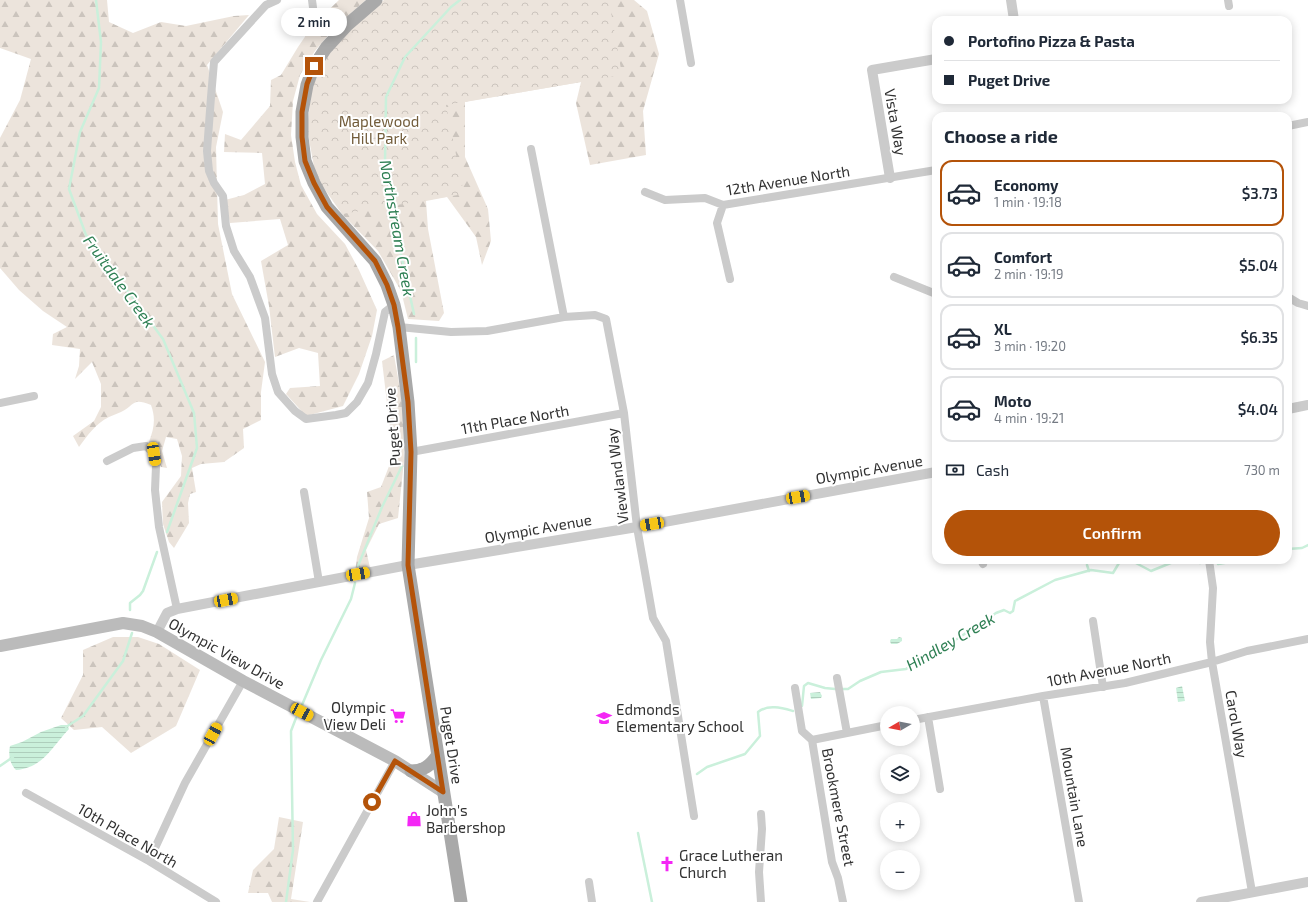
<!DOCTYPE html>
<html lang="en">
<head>
<meta charset="utf-8">
<style>
	:root { --surface:#fff; --page:#f6f6f7; --text:#1f2937; --muted:#747a83; --line:#e0e1e3; --accent:#b45309 }
	body { margin:0; font-family:"Exo 2",sans-serif; background:var(--page); color:var(--text); height:100vh; display:flex; flex-direction:column; font-size:15px; white-space:nowrap }
	* { box-sizing:border-box; margin:0 }
	p { font-size:13px; color:var(--muted) }
	.icon { flex:none; width:22px; height:22px; fill:none; stroke:currentColor; stroke-width:2; stroke-linecap:round; stroke-linejoin:round }
	.map { position:relative; flex:1; overflow:hidden }
	.details { position:absolute; left:932px; top:112px; width:360px; height:452px; display:flex; flex-direction:column; background:var(--surface); border-radius:12px; box-shadow:0 2px 10px #0003 }
	.details>* { flex:none }
	.top-card { position:absolute; left:932px; top:16px; width:360px; height:88px; border-radius:12px; box-shadow:0 2px 10px #0003; display:grid; align-content:center; height:88px; padding:0 12px; background:var(--surface) }
	.needle { width:26px; rotate:260deg }
	.tools { position:absolute; left:880px; top:706px; display:grid; gap:8px }
	.tools a { display:grid; place-items:center; width:40px; height:40px; border-radius:50%; background:var(--surface); box-shadow:0 2px 10px #0003; font-size:20px }
	.end { position:absolute; width:18px; height:18px; margin:-9px; border:5px solid #b45309; background:#fff; box-shadow:0 0 0 2px #fff }
	.from { border-radius:50% }
	.bubble { position:absolute; height:28px; border-radius:14px; background:var(--surface); box-shadow:0 2px 10px #0003; font-size:13px; font-weight:600; line-height:28px; text-align:center }
	.car { position:absolute; width:12px; height:24px; margin:-12px -6px; border-radius:5px; box-shadow:0 0 3px 1px #0007; background:linear-gradient(#f5c518 24%,#345 0 40%,#f5c518 0 76%,#345 0 86%,#f5c518 0) }
	.top-card b { display:flex; align-items:center; gap:14px; height:38px; font-size:15px }
	.top-card b+b { border-top:1px solid var(--line) }
	.top-card i { width:10px; height:10px; background:var(--text) }
	ul { padding:0; list-style:none }
	li { display:flex; align-items:center; gap:12px; height:66px; margin:0 8px 6px; padding:0 4px; border:2px solid var(--line); border-radius:12px }
	li div { flex:1 }
	li b { display:block; font-size:15px }
	li em { font-style:normal; font-weight:600 }
	li.on { border-color:var(--accent) }
	li>.icon { width:36px; height:36px; stroke-width:1.5 }
	h2 { padding:0 12px; font-size:18px; line-height:48px }
	.pay { display:flex; align-items:center; gap:10px; height:44px; padding:0 12px; font-size:15px }
	.pay p { margin-inline-start:auto }
	.button { display:flex; gap:8px; margin-top:auto; padding:8px 12px }
	.button a { flex:1; height:46px; border-radius:24px; background:var(--accent); color:#fff; font-size:16px; font-weight:600; line-height:46px; text-align:center }
	.map>svg:first-child { display:block }
	.forest { fill:url(#forest-firs) }
	.park { fill:url(#park-crowns) }
	.water { fill:url(#water-rules) }
	.lines { fill:none; stroke-linecap:round; stroke-linejoin:round }
	.stream { stroke:#caf0db; stroke-width:2.5 }
	.minor { stroke:#cbcbcb; stroke-width:8 }
	.tertiary { stroke:#cbcbcb; stroke-width:10 }
	.secondary { stroke:#bbb; stroke-width:12 }
	.primary { stroke:#a9a9a9; stroke-width:13 }
	.route { stroke:#b45309; stroke-width:5 }
	.labels { text-anchor:middle; dominant-baseline:central; stroke-width:4; stroke-linejoin:round; paint-order:stroke }
	.park-label { font-size:15px; fill:#725c3a; stroke:#fff }
	.street-label { font-size:15px; fill:#313131; stroke:#fff }
	.poi-label { font-size:15px; fill:#313131; stroke:#fff; text-anchor:start }
	.water-label { font-size:16px; font-style:italic; fill:#2f8054; stroke:#fff }
</style>
</head>
<body>
<div class="map">
<svg width="1308" height="902" viewBox="0 0 1308 902">
	<defs>
		<pattern id="forest-firs" width="22" height="20" patternUnits="userSpaceOnUse"><rect width="22" height="20" fill="#ece4dc"/><path d="M5 1l3.5 6h-7zM16 11l3.5 6h-7z" fill="#cbc4bd"/></pattern>
		<pattern id="park-crowns" width="20" height="18" patternUnits="userSpaceOnUse"><rect width="20" height="18" fill="#ece4dc"/><path d="M2 6a3 3 0 1 1 6 0M12 15a3 3 0 1 1 6 0" fill="none" stroke="#cbc4bd"/></pattern>
		<pattern id="water-rules" width="6" height="5" patternUnits="userSpaceOnUse"><rect width="6" height="5" fill="#caf0db"/><path d="M0 2.5h6" fill="none" stroke="#aecebc"/></pattern>
	</defs>
	<rect width="100%" height="100%" fill="#fff"/>
	<path class="forest" d="M0,0H107L109,22L133,33L161,22L186,26L234,16L249,15L207,65L223,112L216,147L218,224L232,294L265,362L261,392V420L243,429L244,448L224,462L201,464L192,468L196,492L190,494L188,503L189,523L174,548L169,542L163,524L162,502L181,476L182,456L177,439L166,437L162,451L167,468L161,467L149,442C154,428 156,419 151,405C132,397 135,405 121,412C117,414 113,415 109,417C95,424 88,435 79,447L73,436L94,421L101,407V384L92,362L75,379L79,366L80,349L52,345L53,334L67,327L43,311L19,290L0,268V138L20,100L31,59L0,48Z
		M339,0H366L335,27L315,51L300,75L293,101L291,135L295,162L301,185L317,214L345,244L359,270L377,310L372,336L359,374L343,406L306,416L286,394L290,388L320,386L318,353L299,348L275,357L269,306L261,261L288,245L280,219L230,223L225,200L244,195L265,184L262,153L224,152L225,134L241,140L270,106L271,80L281,75L298,47L313,25Z
		M384,0H634L647,11L659,54L643,111L646,155L590,165L576,103L581,82L465,102V157L488,209L491,241L482,265L476,237L447,197L426,201L428,229L444,313L439,321L408,319L401,291L378,251L342,214Z
		M394,355L403,406L404,461L398,518L379,524L366,550L371,572L355,573L357,557L369,518L367,492L381,487L391,461V437L382,361Z
		M113,637H138L159,644L200,670L176,726L131,753L102,727L74,730L61,718L83,675V650Z
		M279,817L303,822L291,899L310,902H272L268,893H248L253,870L274,849Z"/>
	<path class="park" d="M384,0H609L622,75L446,105L464,194L342,214L316,177L307,129L312,87L328,55L353,26Z"/>
	<path class="water" d="M899,637L902,638V641L897,644H891L890,641L891,639H897Z
		M1182,686L1185,701L1178,702L1176,688Z
		M820,692L822,696L821,698L811,699L810,693Z
		M61,725H67L69,729C52,747 43,768 16,770C10,764 8,755 10,746L22,742L41,732Z"/>
	<g class="lines">
		<path class="stream" d="M96,0L101,42L99,88L80,132L69,189L86,235L163,339L194,413L197,448L167,532
			M414,314L396,232L385,163L386,97L405,57L451,7L460,0
			M416,338V362
			M1288,549L1302,548L1308,545
			M1192,560L1200,563
			M1218,564L1242,560
			M1087,565L1089,571
			M358,566L382,507L402,466
			M130,610V603L140,595L143,591L157,552
			M843,689H848L860,681L881,672L906,669L927,654L957,639L996,613L1004,610L1010,613L1013,611L1015,601L1055,580L1091,570L1113,573L1119,563L1132,561L1151,571L1178,560
			M302,705L321,660L351,599L355,583
			M802,706L804,686L808,683L825,688L835,689
			M66,727L83,716L123,661L132,633
			M0,766L13,757
			M697,774L707,767L745,754L760,736L758,712C768,704 782,708 793,711
			M638,833L652,902
			M286,902L293,850L291,731L296,718"/>
		<path class="minor" d="M277,0L266,5L214,62L211,97L207,151L209,171L214,183L223,196L226,226L234,251L250,277L265,318L272,374L278,392L295,411L306,419L336,415L346,413L357,402L368,383L376,354L385,312L394,305
			M680,0L691,63
			M1228,0L1229,6
			M308,24L314,15L312,0
			M1288,126L1308,122
			M531,149L564,317
			M645,192L665,200L705,198L723,205L936,170
			M723,205L717,223L730,279
			M894,277L936,294
			M1288,297L1298,303L1308,306
			M399,327L451,332L487,331L564,317L595,315L606,319L624,413L637,527L653,618L666,641L694,816
			M0,403L34,396
			M411,452L624,413
			M107,461L133,448L146,446L154,454L156,466L155,490L159,527L177,609
			M304,492L319,582
			M981,560L983,564
			M1209,560L1213,588L1210,642L1212,662L1252,892
			M1093,621L1103,687
			M837,678L847,733
			M795,688L802,731L812,740
			M1043,696L1079,902
			M928,717L940,789
			M913,720L1043,696L1125,683L1212,662L1247,651L1308,639
			M812,740L832,862L838,878L843,902
			M812,740L887,725
			M26,793L149,861L216,902
			M761,814L762,829L759,872L761,902
			M149,861L185,783L243,681
			M589,882L592,902
			M317,902L395,761"/>
		<path class="tertiary" d="M1011,0L1014,20
			M890,178L872,70L936,59
			M1288,409L1308,405
			M157,632L167,613L177,609L408,565L637,527L936,472
			M1201,902L1308,882"/>
		<path class="secondary" d="M0,646L123,623L142,626L157,632L243,681L395,761L443,792"/>
		<path class="primary" d="M376,0L347,25L326,48L314,66L307,85L302,112V137L305,161L314,183L327,207L375,261L387,285L394,305L399,327L408,402L411,452L408,565L461,902
			M411,771C423,771 430,766 437,756"/>
	</g>
	<g class="lines">
		<path class="route" d="M314,66L307,84L302,112V137L305,161L314,183L327,207L375,261L387,285L394,305L398,327L408,402L411,452L408,565L443,792L395,761L372,802"/>
	</g>
	<defs>
		<symbol id="supermarket-bare" viewBox="-9 -9 18 18"><path d="M-6-5.5h2.5l.6 2H6L4.5 2H-2.5L-4.4-4H-6ZM-1.5 3.2a1.3 1.3 0 1 0 .1 0ZM3 3.2a1.3 1.3 0 1 0 .1 0Z" fill="#f427f5" stroke="#fff" stroke-width="2.5" paint-order="stroke"/></symbol>
		<symbol id="school-bare" viewBox="-9 -9 18 18"><path d="M0-5L7-2L0 1L-7-2ZM-4 1L0 2.5L4 1V4Q0 6-4 4Z" fill="#f427f5" stroke="#fff" stroke-width="2.5" paint-order="stroke"/></symbol>
		<symbol id="shop-bare" viewBox="-9 -9 18 18"><path d="M-5-2.5h2.3a2.7 3.5 0 0 1 5.4 0H5L5.5 6h-11ZM-1.5-2.5h3a1.5 2.3 0 0 0-3 0Z" fill="#f427f5" stroke="#fff" stroke-width="2.5" paint-order="stroke"/></symbol>
		<symbol id="church-bare" viewBox="-9 -9 18 18"><path d="M-1.2-6h2.4v3.5h3.3v2.4h-3.3V6h-2.4V-.1h-3.3v-2.4h3.3Z" fill="#f427f5" stroke="#fff" stroke-width="2.5" paint-order="stroke"/></symbol>
	</defs>
	<g fill-rule="evenodd">
		<use href="#supermarket-bare" x="387" y="705" width="22" height="22"/>
		<use href="#school-bare" x="593" y="707" width="22" height="22"/>
		<use href="#shop-bare" x="403" y="808" width="22" height="22"/>
		<use href="#church-bare" x="656" y="853" width="22" height="22"/>
	</g>
	<g class="labels">
		<g class="park-label">
			<text x="379" y="121">Maplewood<tspan x="379" dy="17">Hill Park</tspan></text>
		</g>
		<g class="street-label">
			<text transform="translate(896 122) rotate(80)">Vista Way</text>
			<text transform="translate(788 180) rotate(-9)">12th Avenue North</text>
			<text transform="translate(515 419) rotate(-10)">11th Place North</text>
			<text transform="translate(392 427) rotate(-94)">Puget Drive</text>
			<text transform="translate(869 469) rotate(-10)">Olympic Avenue</text>
			<text transform="translate(617 476) rotate(-97)">Viewland Way</text>
			<text transform="translate(538 528) rotate(-10)">Olympic Avenue</text>
			<text transform="translate(227 653) rotate(29)">Olympic View Drive</text>
			<text transform="translate(1109 669) rotate(-11)">10th Avenue North</text>
			<text transform="translate(1237 724) rotate(80)">Carol Way</text>
			<text transform="translate(452 745) rotate(81)">Puget Drive</text>
			<text transform="translate(1075 797) rotate(80)">Mountain Lane</text>
			<text transform="translate(839 807) rotate(79)">Brookmere Street</text>
			<text transform="translate(128 835) rotate(30)">10th Place North</text>
		</g>
		<g class="poi-label">
			<text x="386" y="707" text-anchor="end">Olympic<tspan x="386" dy="17">View Deli</tspan></text>
			<text x="616" y="709">Edmonds<tspan x="616" dy="17">Elementary School</tspan></text>
			<text x="426" y="810">John's<tspan x="426" dy="17">Barbershop</tspan></text>
			<text x="679" y="855">Grace Lutheran<tspan x="679" dy="17">Church</tspan></text>
		</g>
		<g class="water-label">
			<text transform="translate(398 228) rotate(80)">Northstream Creek</text>
			<text transform="translate(120 281) rotate(54)">Fruitdale Creek</text>
			<text transform="translate(950 641) rotate(-30)">Hindley Creek</text>
		</g>
	</g>
</svg>
<div class="tools">
<a><svg class="needle" viewBox="-14 -14 28 28"><path d="M0-13l5 13h-10z" fill="#e53935"/><path d="M0 13l5-13h-10z" fill="#747a83"/></svg></a>
<a><svg class="icon" aria-label="layers" viewBox="0 0 24 24"><path d="M12 4l9 5-9 5-9-5zM3 14l9 5 9-5"/></svg></a>
<a>+</a>
<a>−</a>
</div>
<i class="end from" style="left:372px;top:802px"></i>
<i class="end" style="left:314px;top:66px"></i>
<div class="bubble" style="left:281px;top:8px;width:66px">2 min</div>
<i class="car" style="left:154px;top:454px;rotate:171deg"></i>
<i class="car" style="left:798px;top:497px;rotate:80deg"></i>
<i class="car" style="left:652px;top:524px;rotate:260deg"></i>
<i class="car" style="left:358px;top:574px;rotate:80deg"></i>
<i class="car" style="left:226px;top:600px;rotate:79deg"></i>
<i class="car" style="left:302px;top:712px;rotate:118deg"></i>
<i class="car" style="left:213px;top:734px;rotate:29deg"></i>
<div class="top-card">
<b><i class="from"></i>Portofino Pizza &amp; Pasta</b>
<b><i></i>Puget Drive</b>
</div>
<section class="details">
<h2>Choose a ride</h2>
<ul>
<li class="on"><svg class="icon" aria-label="car" viewBox="0 0 24 24"><path d="M5 17H2v-5l4-1 3-4h7l3 4 3 1v5h-3M9 17h6M6 11h13"/><circle cx="7" cy="17" r="2"/><circle cx="17" cy="17" r="2"/></svg><div><b>Economy</b><p>1 min · 19:18</p></div><em>$3.73</em></li>
<li><svg class="icon" aria-label="car" viewBox="0 0 24 24"><path d="M5 17H2v-5l4-1 3-4h7l3 4 3 1v5h-3M9 17h6M6 11h13"/><circle cx="7" cy="17" r="2"/><circle cx="17" cy="17" r="2"/></svg><div><b>Comfort</b><p>2 min · 19:19</p></div><em>$5.04</em></li>
<li><svg class="icon" aria-label="car" viewBox="0 0 24 24"><path d="M5 17H2v-5l4-1 3-4h7l3 4 3 1v5h-3M9 17h6M6 11h13"/><circle cx="7" cy="17" r="2"/><circle cx="17" cy="17" r="2"/></svg><div><b>XL</b><p>3 min · 19:20</p></div><em>$6.35</em></li>
<li><svg class="icon" aria-label="car" viewBox="0 0 24 24"><path d="M5 17H2v-5l4-1 3-4h7l3 4 3 1v5h-3M9 17h6M6 11h13"/><circle cx="7" cy="17" r="2"/><circle cx="17" cy="17" r="2"/></svg><div><b>Moto</b><p>4 min · 19:21</p></div><em>$4.04</em></li>
</ul>
<div class="pay"><svg class="icon" aria-label="cash" viewBox="0 0 24 24"><path d="M3 7h18v10H3z"/><circle cx="12" cy="12" r="2"/></svg>Cash<p>730 m</p></div>
<div class="button"><a>Confirm</a></div>
</section>
</div>
</body>
</html>
